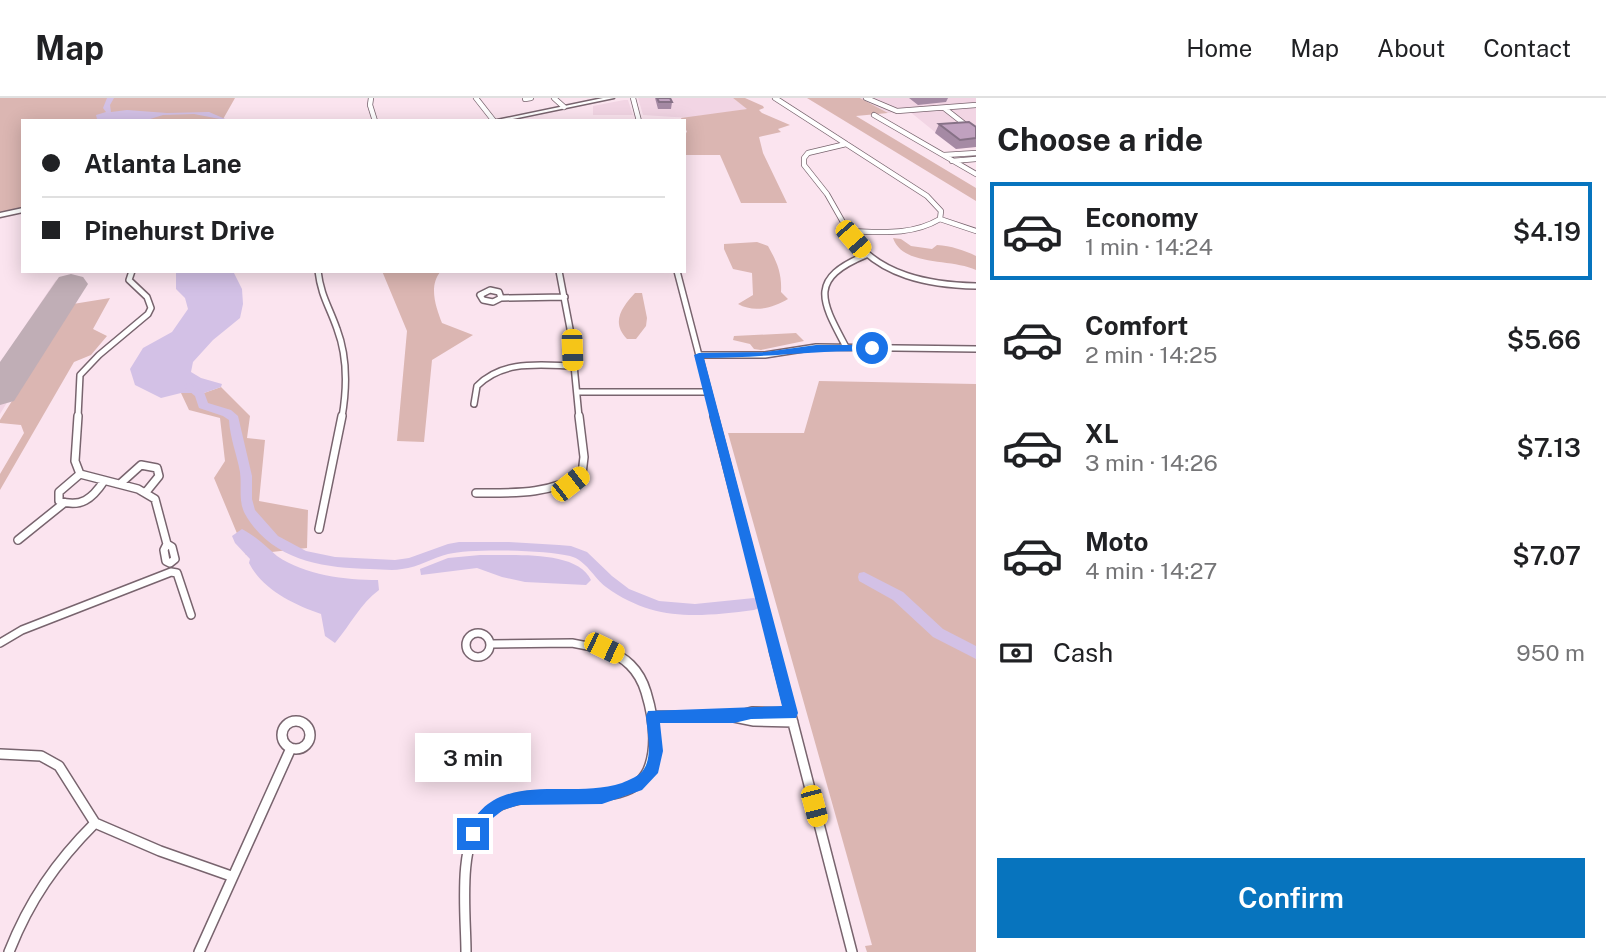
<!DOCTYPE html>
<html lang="en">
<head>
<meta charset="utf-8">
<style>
	:root { --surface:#fff; --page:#f6f6f6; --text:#202124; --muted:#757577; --line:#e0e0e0; --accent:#0774be }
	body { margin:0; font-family:"Public Sans",sans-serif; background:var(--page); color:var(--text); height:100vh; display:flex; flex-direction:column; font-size:26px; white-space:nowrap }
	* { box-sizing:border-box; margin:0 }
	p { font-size:23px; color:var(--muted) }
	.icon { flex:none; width:38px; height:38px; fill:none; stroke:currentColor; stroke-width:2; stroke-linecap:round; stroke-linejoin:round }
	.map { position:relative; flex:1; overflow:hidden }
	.details { display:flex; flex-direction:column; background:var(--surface); width:630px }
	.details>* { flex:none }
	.hud { position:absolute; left:21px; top:21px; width:665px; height:154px; border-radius:0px; box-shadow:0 4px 18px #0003; display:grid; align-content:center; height:154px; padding:0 21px; background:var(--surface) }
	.end { position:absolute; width:32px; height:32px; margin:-16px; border:9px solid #1a73e8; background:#fff; box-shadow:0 0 0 4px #fff }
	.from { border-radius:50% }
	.bubble { position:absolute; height:49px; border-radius:0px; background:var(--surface); box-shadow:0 4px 18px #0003; font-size:23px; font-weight:600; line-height:49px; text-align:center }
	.car { position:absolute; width:21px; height:42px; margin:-21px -10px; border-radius:9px; box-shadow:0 0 5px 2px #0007; background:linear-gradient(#f5c518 24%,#345 0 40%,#f5c518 0 76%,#345 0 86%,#f5c518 0) }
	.hud b { display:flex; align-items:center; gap:24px; height:66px; font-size:26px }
	.hud b+b { border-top:2px solid var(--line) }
	.hud i { width:18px; height:18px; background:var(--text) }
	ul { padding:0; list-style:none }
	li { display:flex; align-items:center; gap:21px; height:98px; margin:0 14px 10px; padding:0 7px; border:4px solid transparent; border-radius:0px }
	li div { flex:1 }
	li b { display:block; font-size:26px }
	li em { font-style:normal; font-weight:600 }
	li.on { border-color:var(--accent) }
	li>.icon { width:63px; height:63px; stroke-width:1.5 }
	h2 { padding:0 21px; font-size:32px; line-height:84px }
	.pay { display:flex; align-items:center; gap:18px; height:77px; padding:0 21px; font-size:26px }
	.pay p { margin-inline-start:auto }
	.action { display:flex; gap:14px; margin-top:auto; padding:14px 21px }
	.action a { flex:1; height:80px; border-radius:0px; background:var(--accent); color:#fff; font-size:28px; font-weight:600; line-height:80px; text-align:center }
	header { display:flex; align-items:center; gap:42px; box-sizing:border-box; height:98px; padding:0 35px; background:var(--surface); border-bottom:2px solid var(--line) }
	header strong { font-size:33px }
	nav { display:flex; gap:38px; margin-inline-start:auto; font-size:24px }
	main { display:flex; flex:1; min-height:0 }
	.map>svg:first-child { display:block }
	.built { fill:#f2d5e4 }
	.green { fill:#dbb6b2 }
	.water { fill:#d3c1e6 }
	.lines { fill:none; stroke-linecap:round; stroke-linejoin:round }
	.river { fill:#d3c1e6; fill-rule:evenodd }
	.runway { fill:#c0aeb6; fill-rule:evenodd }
	.minor-far3-casing { stroke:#78646e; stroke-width:6 }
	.minor-far2-casing { stroke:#78646e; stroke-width:8 }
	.minor-far1-casing { stroke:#78646e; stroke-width:10 }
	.minor-casing { stroke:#78646e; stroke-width:12 }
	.major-casing { stroke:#78646e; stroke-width:3 }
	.minor-far3 { stroke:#fff; stroke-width:4.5 }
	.minor-far2 { stroke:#fff; stroke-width:5 }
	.minor-far1 { stroke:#fff; stroke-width:7 }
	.minor { stroke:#fff; stroke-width:9 }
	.major { fill:#fff; fill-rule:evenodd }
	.wall { fill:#a58aa4 }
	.building { fill:#c0a1bf; stroke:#867186; stroke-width:2 }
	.route { fill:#1a73e8 }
</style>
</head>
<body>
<header>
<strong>Map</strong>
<nav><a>Home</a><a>Map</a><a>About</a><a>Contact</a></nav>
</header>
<main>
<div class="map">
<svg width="976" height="854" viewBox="0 0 976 854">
	<rect width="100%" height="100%" fill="#fbe4ef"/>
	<path class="built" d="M638,0H733L748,11L690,20L643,17Z
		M860,0H976V49L956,51L909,13L888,15Z
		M624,2H628L633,17H593V8Z
		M84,179L0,316V265L56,182Z"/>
	<path class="green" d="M0,0H235L222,23H23V110L0,115Z
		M733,0H745L763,8L764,10L759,12L762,15L790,27L778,31L781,34L759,39L763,55L787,105H741L720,57H686L684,36L687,34L681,20L747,11Z
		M807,0H860L888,15L856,18L976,90V103Z
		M893,140L901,141L911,148L932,151L937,147C951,148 964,152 976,158V172C951,160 903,169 893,140Z
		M757,144L768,148C777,164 782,175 781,194L788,201C773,210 754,215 738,206L753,197L752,175L733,171L724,151V146Z
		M382,173H441C428,188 436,209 442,225L473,237L432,262L424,344L397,343L407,233Z
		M635,195H642L647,220L646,228L636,241H627C610,224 623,208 635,195Z
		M110,200L93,231L107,238L91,257L74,264L0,392V376L24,335L21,327L0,325V322L73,206Z
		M796,235L804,243L761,252L754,251L750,246L733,242L734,238Z
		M819,283L976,286V854H867L865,848L872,847L728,335H804Z
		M221,289L250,318L247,340L265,342L259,403L308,412L307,450L246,457L214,380L225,363L220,320L189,312L181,295H204Z"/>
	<path class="water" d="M107,0H114L110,7L111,14L127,12L167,15L209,14L230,23L194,16L163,17L147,22L97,21L96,17L106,14L103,10Z
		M174,173H233L242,191L243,206L240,220L213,242L193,264L191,274L201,280L222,286L221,289L204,295H181L161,300L135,287L130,271L143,250L172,234L188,211L185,200L176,191V174Z
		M242,431C257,439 265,448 277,458C305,477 345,482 378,482L379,492C360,506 351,526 335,545L325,538L321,516C293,506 263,492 249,465L250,461L235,445L232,438Z
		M480,457C509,458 577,451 591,482L586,487L525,484L502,479L477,470L421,477L420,471L448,460Z"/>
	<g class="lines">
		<path class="river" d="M188,285L204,294L208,305L231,312L238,318L252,378V401L255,412L278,438L306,453L335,459L395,462L409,460L448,446L459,444H509L559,447L571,448L587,454L612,478L629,491L659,503L695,506L754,500L759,502L761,506L759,510L754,512C699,519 654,524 606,489C594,480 586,462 570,458C545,452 473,450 448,456C432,460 419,469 402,471C392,473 381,471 370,471C322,470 271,462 245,416C238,403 242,388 240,374C237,357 230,340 229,322L223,318L199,310L195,298L183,288Z
			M864,474L903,494L943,531L976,548V561L933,539L893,502L859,483L858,479L859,475Z"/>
		<path class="runway" d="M71,176L83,179L88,186L14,303L0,307V264L59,179Z"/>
		<defs>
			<path id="minor-far3" d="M371,0L370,7L375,23
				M476,0L494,23
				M554,0L564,9
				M633,0L639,23
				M775,0L927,98L941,113L940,121C911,138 880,134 848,133
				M866,0L897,13L976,7
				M525,1L531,0
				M944,10L976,35
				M874,17L976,76
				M846,46L808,55L804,60V67L827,96L852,140
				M944,57L976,55
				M952,63L976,61
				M940,121L976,133"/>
			<path id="minor-far2" d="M851,138C879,178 930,187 976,188
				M318,173C321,198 329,208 337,231C348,260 347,290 342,319
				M559,173L571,236L579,319
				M677,173L715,319
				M490,192L499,194L501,200L493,204L483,202L480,197Z
				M501,200L565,199
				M846,249C821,202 808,181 866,157
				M699,257H765L816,249L976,251
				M577,294H708
				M474,306L477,288C503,262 538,267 572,268
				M78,319L80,277L99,257L148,216L151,210L147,199L129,182L132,173"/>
			<path id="minor-far1" d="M78,318L75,363L80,376L138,391L155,401L167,446
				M714,318L775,552
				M80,376L59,394V403C81,410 92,401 104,383
				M121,385L141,367L157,370L159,378L146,394
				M476,395C514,395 549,397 582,376L584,359L579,318
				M319,431L342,318
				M18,442L64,405
				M167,446L172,449L175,461L170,465L166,463L164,452Z
				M466 547a12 12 0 1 1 24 0a12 12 0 1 1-24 0Z
				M0,545L22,532L171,474L177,475L191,517
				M491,546L572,545L608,552"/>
			<path id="minor" d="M774,551L852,854
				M653,618L734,619L754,623L793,624
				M738,618L752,614L791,615
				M282 637a14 14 0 1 1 28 0a14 14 0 1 1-28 0Z
				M0,656L41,658L59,668L95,725L160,753L231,778
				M9,854C29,803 56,764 95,725
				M199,854L291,650
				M466,854C466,818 457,747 483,719C523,675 632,726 650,667C657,645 653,617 646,594C639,571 625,559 604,551"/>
			<path id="major" d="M603,0H614L503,23H492Z
				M23,110V114L0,119V115Z"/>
		</defs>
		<use href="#minor-far3" class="minor-far3-casing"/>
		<use href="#minor-far2" class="minor-far2-casing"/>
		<use href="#minor-far1" class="minor-far1-casing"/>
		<use href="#minor" class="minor-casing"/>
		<use href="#major" class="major-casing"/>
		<use href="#minor-far3" class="minor-far3"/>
		<use href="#minor-far2" class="minor-far2"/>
		<use href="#minor-far1" class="minor-far1"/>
		<use href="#minor" class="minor"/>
		<use href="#major" class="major"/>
	</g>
	<path class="wall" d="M655,0H670L672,4L671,11H658Z
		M909,0H951H948L946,4L918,7Z
		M939,26L976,29V49L956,51L935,35Z"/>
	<path class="building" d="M657,0H670L672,4H659Z
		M969,24L976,29V40L960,42L939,26Z"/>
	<path class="route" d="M816,247H872L876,250L872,253C815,252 761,260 704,260L798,615L796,620L751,621L734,625H660L663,653L658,675L642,692L602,706L519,707L503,712L489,723L479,742L473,744L468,742L466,736C494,668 567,703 622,685C629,682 640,678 644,671C653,657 647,633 646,618L648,613L782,608L694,257L699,255L765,254Z"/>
</svg>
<i class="end from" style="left:872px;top:250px"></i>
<i class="end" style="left:473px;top:736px"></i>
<div class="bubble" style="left:415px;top:635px;width:116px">3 min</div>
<i class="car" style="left:853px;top:141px;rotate:139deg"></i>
<i class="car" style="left:572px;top:252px;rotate:178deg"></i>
<i class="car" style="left:570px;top:386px;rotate:52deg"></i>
<i class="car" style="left:604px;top:550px;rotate:116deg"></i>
<i class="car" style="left:814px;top:708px;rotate:165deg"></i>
<div class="hud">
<b><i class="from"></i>Atlanta Lane</b>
<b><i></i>Pinehurst Drive</b>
</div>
</div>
<section class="details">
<h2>Choose a ride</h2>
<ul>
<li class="on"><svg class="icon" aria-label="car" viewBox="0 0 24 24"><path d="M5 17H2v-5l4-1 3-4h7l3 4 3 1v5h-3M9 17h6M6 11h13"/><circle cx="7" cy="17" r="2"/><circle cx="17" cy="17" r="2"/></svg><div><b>Economy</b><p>1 min · 14:24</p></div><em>$4.19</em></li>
<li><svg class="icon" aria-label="car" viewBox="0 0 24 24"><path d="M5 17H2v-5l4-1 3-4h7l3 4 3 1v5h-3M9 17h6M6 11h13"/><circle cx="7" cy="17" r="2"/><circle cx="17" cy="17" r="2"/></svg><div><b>Comfort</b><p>2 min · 14:25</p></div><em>$5.66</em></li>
<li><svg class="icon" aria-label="car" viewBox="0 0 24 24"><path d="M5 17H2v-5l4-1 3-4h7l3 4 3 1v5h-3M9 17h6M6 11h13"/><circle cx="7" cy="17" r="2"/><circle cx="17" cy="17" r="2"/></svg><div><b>XL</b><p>3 min · 14:26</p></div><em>$7.13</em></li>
<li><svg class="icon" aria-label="car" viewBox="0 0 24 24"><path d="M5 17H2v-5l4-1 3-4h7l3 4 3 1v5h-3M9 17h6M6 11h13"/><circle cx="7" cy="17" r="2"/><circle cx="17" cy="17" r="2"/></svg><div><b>Moto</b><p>4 min · 14:27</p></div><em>$7.07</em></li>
</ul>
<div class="pay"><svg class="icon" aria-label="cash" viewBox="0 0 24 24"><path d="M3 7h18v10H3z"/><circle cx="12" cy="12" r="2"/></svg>Cash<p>950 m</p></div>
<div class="action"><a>Confirm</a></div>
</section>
</main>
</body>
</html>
